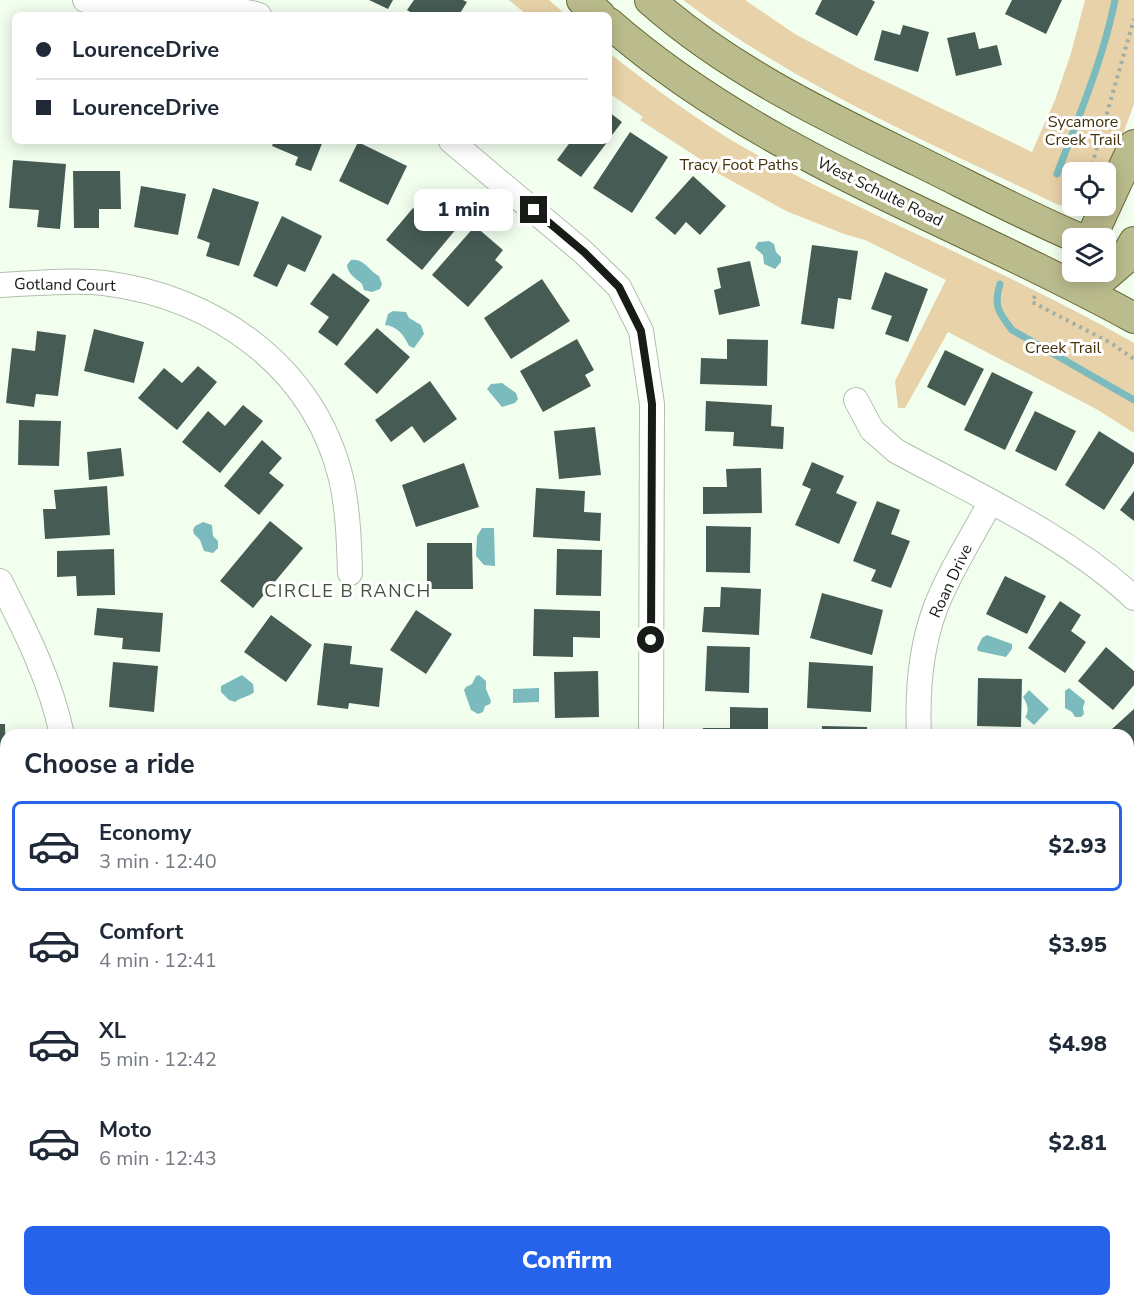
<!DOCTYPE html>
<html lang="en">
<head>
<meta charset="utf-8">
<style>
	:root { --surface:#fff; --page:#f6f6f7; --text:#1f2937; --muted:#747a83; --line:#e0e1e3; --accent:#2563eb }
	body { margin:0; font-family:"Nunito Sans",sans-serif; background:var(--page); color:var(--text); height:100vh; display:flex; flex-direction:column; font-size:22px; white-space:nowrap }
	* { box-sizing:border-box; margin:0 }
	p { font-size:20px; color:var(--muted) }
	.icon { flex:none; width:33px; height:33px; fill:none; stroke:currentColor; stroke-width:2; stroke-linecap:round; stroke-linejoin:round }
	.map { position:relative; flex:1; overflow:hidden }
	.details { position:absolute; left:0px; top:729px; width:1134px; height:578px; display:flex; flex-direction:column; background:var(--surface); border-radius:18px 18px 0 0; box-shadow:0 3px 15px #0003 }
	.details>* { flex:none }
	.top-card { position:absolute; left:12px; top:12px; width:600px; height:132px; border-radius:9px; box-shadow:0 3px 15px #0003; display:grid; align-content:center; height:132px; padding:0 24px; background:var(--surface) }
	.fabs { position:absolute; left:1062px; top:162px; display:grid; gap:12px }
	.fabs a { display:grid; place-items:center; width:54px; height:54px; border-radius:9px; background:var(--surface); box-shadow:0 3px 15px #0003; font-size:30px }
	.end { position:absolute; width:27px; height:27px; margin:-14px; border:8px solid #171d16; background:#fff; box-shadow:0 0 0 3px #fff }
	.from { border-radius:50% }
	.bubble { position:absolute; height:42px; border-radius:9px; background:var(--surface); box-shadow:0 3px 15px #0003; font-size:20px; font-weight:800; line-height:42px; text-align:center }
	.top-card b { display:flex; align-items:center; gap:21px; height:57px; font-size:22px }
	.top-card b+b { border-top:2px solid var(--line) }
	.top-card i { width:15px; height:15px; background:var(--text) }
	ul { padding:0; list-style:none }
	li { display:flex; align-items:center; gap:18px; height:90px; margin:0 12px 9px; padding:0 12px; border:3px solid transparent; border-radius:9px }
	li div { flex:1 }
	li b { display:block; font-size:22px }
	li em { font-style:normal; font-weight:800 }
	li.active { border-color:var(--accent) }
	li>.icon { width:54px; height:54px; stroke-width:1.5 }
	h2 { padding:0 24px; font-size:27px; line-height:72px }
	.primary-button { display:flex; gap:12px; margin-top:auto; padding:12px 24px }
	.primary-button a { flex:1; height:69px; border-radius:9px; background:var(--accent); color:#fff; font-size:24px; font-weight:800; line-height:69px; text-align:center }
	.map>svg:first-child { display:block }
	.green { fill:#e8d2a9 }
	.water { fill:#7bbbbd }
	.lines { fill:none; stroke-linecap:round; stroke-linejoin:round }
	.stream { stroke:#7bbbbd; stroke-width:7 }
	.building { fill:#455b53 }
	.minor-casing { stroke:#b1c0ae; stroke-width:26 }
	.major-casing { stroke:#646832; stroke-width:32 }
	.path { stroke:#a3aea1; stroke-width:4; stroke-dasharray:3 4.5; stroke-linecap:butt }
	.minor { stroke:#fff; stroke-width:24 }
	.major { stroke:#bbbc8d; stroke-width:30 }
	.route { stroke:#171d16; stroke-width:8 }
	.labels { text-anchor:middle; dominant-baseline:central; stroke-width:6; stroke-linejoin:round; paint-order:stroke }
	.park-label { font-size:16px; fill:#43310c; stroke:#fff }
	.street-label { font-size:16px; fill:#171d16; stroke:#fff }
	.neighbourhood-label { font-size:18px; letter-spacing:1.5px; fill:#424f3f; stroke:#fff }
</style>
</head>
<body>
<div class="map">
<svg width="1134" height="1306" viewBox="0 0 1134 1306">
	<rect width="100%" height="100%" fill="#f2ffef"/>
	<path class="green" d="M509,0H549L566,15H527Z
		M683,0H745L795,34L858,68L1032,152L1055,100L1071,53L1085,0H1134V104L1115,156L1106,172H1072V206H1082L1069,208L1056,204C928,142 797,86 683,0Z
		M609,53C652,86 696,120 743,147C870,218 1007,270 1134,343V433L1098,410L948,332L905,408H898L895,381L946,280L865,240L844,234L786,211L701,164L703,161L640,120L643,117L609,93Z
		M0,1012H6V1300H1128V1060H1134V1306H0Z"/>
	<path class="water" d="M769,241L774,244L776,252L781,257V262L775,269L764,264L763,255L755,248L758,242Z
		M351,260C364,258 369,271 379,276L382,284L380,289L372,292L364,290L362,284C356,278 348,275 347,265Z
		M393,311L406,312L409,318L421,325L424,334L414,348L409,346C404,335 397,326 385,325L388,314Z
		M502,383L516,393L518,399L515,403L502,407L487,389L491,384Z
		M203,522L212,525L213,536L218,541V548L213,553L204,551L200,540L194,534L193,530L195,526Z
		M482,528H494L495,566L484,565L476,556L477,536Z
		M987,635L1012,644V649L1006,657L978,651L977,648L982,638Z
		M242,675L253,684L254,692C249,697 241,697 235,702L229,700L221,692V686Z
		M479,675L486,681V689L491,701L490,704L485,706L483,712L478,714L471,710L464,690L466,687L472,684L476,676Z
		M539,688V702L513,703V689Z
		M1069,688L1085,701L1083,708L1084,714L1081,717H1075L1072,712L1065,708V691Z
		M1029,690L1049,709L1034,725L1025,717C1030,711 1027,703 1023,697Z"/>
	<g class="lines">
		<path class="stream" d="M1057,174C1078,118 1103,60 1115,0
			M1000,284C993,306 999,313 1012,330L1134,400"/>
	</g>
	<path class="building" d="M369,0H393L388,9Z
		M414,0H463L467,2L459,15H415L407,10Z
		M822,0H872L875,2L857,36L815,14Z
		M1012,0H1062L1046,34L1005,14Z
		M903,25L929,32L918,72L874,60L882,30L900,35Z
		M975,32L979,49L997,45L1002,65L956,76L947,38Z
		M609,112L622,122L609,139Z
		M630,132L668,157L632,213L593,188Z
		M274,141H323L311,171L295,165L298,157L272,146Z
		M571,141H608L581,177L557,160Z
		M358,142L407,166L388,205L339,181Z
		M13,160L66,164L60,229L37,227L39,210L9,208Z
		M73,171H120L121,209H99V228H74Z
		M693,176L726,206L700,235L686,222L675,235L655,218Z
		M141,186L186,194L178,235L134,227Z
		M213,188L259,202L239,266L206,256L210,243L197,238Z
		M447,199L467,216L422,270L386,240L413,208L428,221Z
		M282,216L322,236L305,272L288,264L277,287L253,276Z
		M475,226L503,250L495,260L503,267L468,307L432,275Z
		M812,245L858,251L851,300L838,298L834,329L801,324Z
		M750,261L760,306L719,315L714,290L721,288L717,268Z
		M885,272L928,289L908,342L885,334L892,316L871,309Z
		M333,273L370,300L337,346L318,332L329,317L310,304Z
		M542,279L570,321L511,359L484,318Z
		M377,328L410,357L377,394L344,364Z
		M94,329L144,342L134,383L84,371Z
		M37,331L66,335L58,396L36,394L34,407L6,403L12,348L35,351Z
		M577,339L594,370L585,375L591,386L543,412L520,371Z
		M727,339L768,340L767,386L700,384L701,358L727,359Z
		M945,350L984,369L965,406L927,387Z
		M198,366L217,382L177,430L138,398L164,368L182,383Z
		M992,372L1033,392L1005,450L964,430Z
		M430,381L457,419L424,443L412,426L391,442L375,420Z
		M706,401L772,405L771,426L784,427L783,449L733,446L734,432L705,431Z
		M243,405L263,421L220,473L182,442L208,411L225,426Z
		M1035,411L1076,431L1056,471L1015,451Z
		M19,420L61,421L59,466L18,465Z
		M595,427L601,475L559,479L554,431Z
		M1099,431L1134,453V463L1104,510L1065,485Z
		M262,440L282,458L269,473L284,485L259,515L224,486Z
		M121,448L124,476L89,480L87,452Z
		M812,462L844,476L836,493L857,502L839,544L795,525L811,489L802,485Z
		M464,463L479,507L416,527L402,485Z
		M761,468L762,513L703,514V487H727L726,469Z
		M107,486L110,535L45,539L43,509H56L54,490Z
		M536,488L585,491L584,512L601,513L600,541L533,537Z
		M1134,491V521L1120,510Z
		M877,501L900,510L891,534L910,541L891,588L871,581L876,570L853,561Z
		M270,521L303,548L253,608L220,581Z
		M706,526L751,527L750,573L706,572Z
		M427,543H472L473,589H427Z
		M114,549L115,595L77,596L76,576L57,577V551Z
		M557,549L602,550L601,596L556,595Z
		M1005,576L1046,596L1027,634L986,614Z
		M721,587L761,589L759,635L702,632L704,607H720Z
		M822,593L883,610L872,655L810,638Z
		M1060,601L1081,615L1071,631L1086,642L1065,673L1028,648Z
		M97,608L163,613L160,652L122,649L123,638L94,635Z
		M534,609L600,611V638L573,637V657L533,656Z
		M416,610L452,634L426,674L390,650Z
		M271,615L312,645L286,682L244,652Z
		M324,643L352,646L350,664L383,668L379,707L349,703L348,709L317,705Z
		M707,646L750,647L749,693L705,691Z
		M1106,647L1134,671V685L1113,710L1078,681Z
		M113,662L158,666L154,712L109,707Z
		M809,662L873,666L871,712L807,708Z
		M598,671L599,717L555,718L554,672Z
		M978,678L1022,679L1021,727L977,726Z
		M730,707L768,708V735H702L703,728H730Z
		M1134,709V752L1128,746V735H1118L1112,729Z
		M0,724H5L6,771H0Z
		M822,726L867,727V735H822Z
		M0,783H6V828H0Z
		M0,881L2,884L6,881V921L0,926Z
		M1128,919H1134V980H1128Z"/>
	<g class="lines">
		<defs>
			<path id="minor" d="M85,0C142,2 203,0 259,15
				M451,141L583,252L619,287L641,331L652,404L651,735
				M0,285C34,284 71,279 104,283C215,297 313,366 341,478C348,509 349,541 350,573
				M856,400L872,430L896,451C975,494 1068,536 1134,598
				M0,581C25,630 51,681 62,735
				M919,735C917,692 920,650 935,609C949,572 972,537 990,503
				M1128,868H1134"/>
			<path id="major" d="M582,0L600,15
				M650,0C729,70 824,115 918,161C971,187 1024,215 1078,238
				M609,23C762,157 959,221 1134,318
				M1091,238L1134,145
				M1087,292L1124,260L1134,242"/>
		</defs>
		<use href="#minor" class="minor-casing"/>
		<use href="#major" class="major-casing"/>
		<path class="path" d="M1090,172L1134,19
			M1035,296L1032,302L1111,343L1134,359"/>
		<use href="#minor" class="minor"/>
		<use href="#major" class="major"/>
	</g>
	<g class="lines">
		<path class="route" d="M534,210L584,252L619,287L641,331L652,404L651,640"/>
	</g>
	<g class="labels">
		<g class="park-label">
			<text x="1083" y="122">Sycamore<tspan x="1083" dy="18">Creek Trail</tspan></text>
			<text x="739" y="165">Tracy Foot Paths</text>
			<text x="1063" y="348">Creek Trail</text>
		</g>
		<g class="street-label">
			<text transform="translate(880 192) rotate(26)">West Schulte Road</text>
			<text transform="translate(65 285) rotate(1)">Gotland Court</text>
			<text transform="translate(951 581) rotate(-65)">Roan Drive</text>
		</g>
		<g class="neighbourhood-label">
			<text x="348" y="591">CIRCLE B RANCH</text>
		</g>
	</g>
</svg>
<div class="fabs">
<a><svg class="icon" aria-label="locate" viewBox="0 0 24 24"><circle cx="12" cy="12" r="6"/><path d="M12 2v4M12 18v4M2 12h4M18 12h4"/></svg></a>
<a><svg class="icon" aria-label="layers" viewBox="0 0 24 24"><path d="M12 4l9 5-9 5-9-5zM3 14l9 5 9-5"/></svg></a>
</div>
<i class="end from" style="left:651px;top:640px"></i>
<i class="end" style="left:534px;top:210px"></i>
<div class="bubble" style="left:414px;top:189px;width:99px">1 min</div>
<div class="top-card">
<b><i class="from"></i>LourenceDrive</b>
<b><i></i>LourenceDrive</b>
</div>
<section class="details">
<h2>Choose a ride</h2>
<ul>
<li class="active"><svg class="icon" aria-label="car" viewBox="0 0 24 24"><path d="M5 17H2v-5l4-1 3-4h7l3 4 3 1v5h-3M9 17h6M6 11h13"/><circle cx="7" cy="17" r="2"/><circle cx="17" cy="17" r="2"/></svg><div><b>Economy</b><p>3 min · 12:40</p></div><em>$2.93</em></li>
<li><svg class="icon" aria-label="car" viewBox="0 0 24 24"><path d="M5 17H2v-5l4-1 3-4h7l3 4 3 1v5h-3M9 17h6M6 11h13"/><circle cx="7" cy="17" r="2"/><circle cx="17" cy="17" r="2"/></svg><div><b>Comfort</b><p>4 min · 12:41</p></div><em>$3.95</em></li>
<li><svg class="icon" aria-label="car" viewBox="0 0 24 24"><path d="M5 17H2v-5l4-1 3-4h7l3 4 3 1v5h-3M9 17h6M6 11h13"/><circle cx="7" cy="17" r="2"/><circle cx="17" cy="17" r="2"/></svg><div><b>XL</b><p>5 min · 12:42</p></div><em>$4.98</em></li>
<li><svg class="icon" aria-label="car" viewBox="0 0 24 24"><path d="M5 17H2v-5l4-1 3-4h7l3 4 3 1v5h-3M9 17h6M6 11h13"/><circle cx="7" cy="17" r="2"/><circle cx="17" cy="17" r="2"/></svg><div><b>Moto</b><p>6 min · 12:43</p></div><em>$2.81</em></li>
</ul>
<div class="primary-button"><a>Confirm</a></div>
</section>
</div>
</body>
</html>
